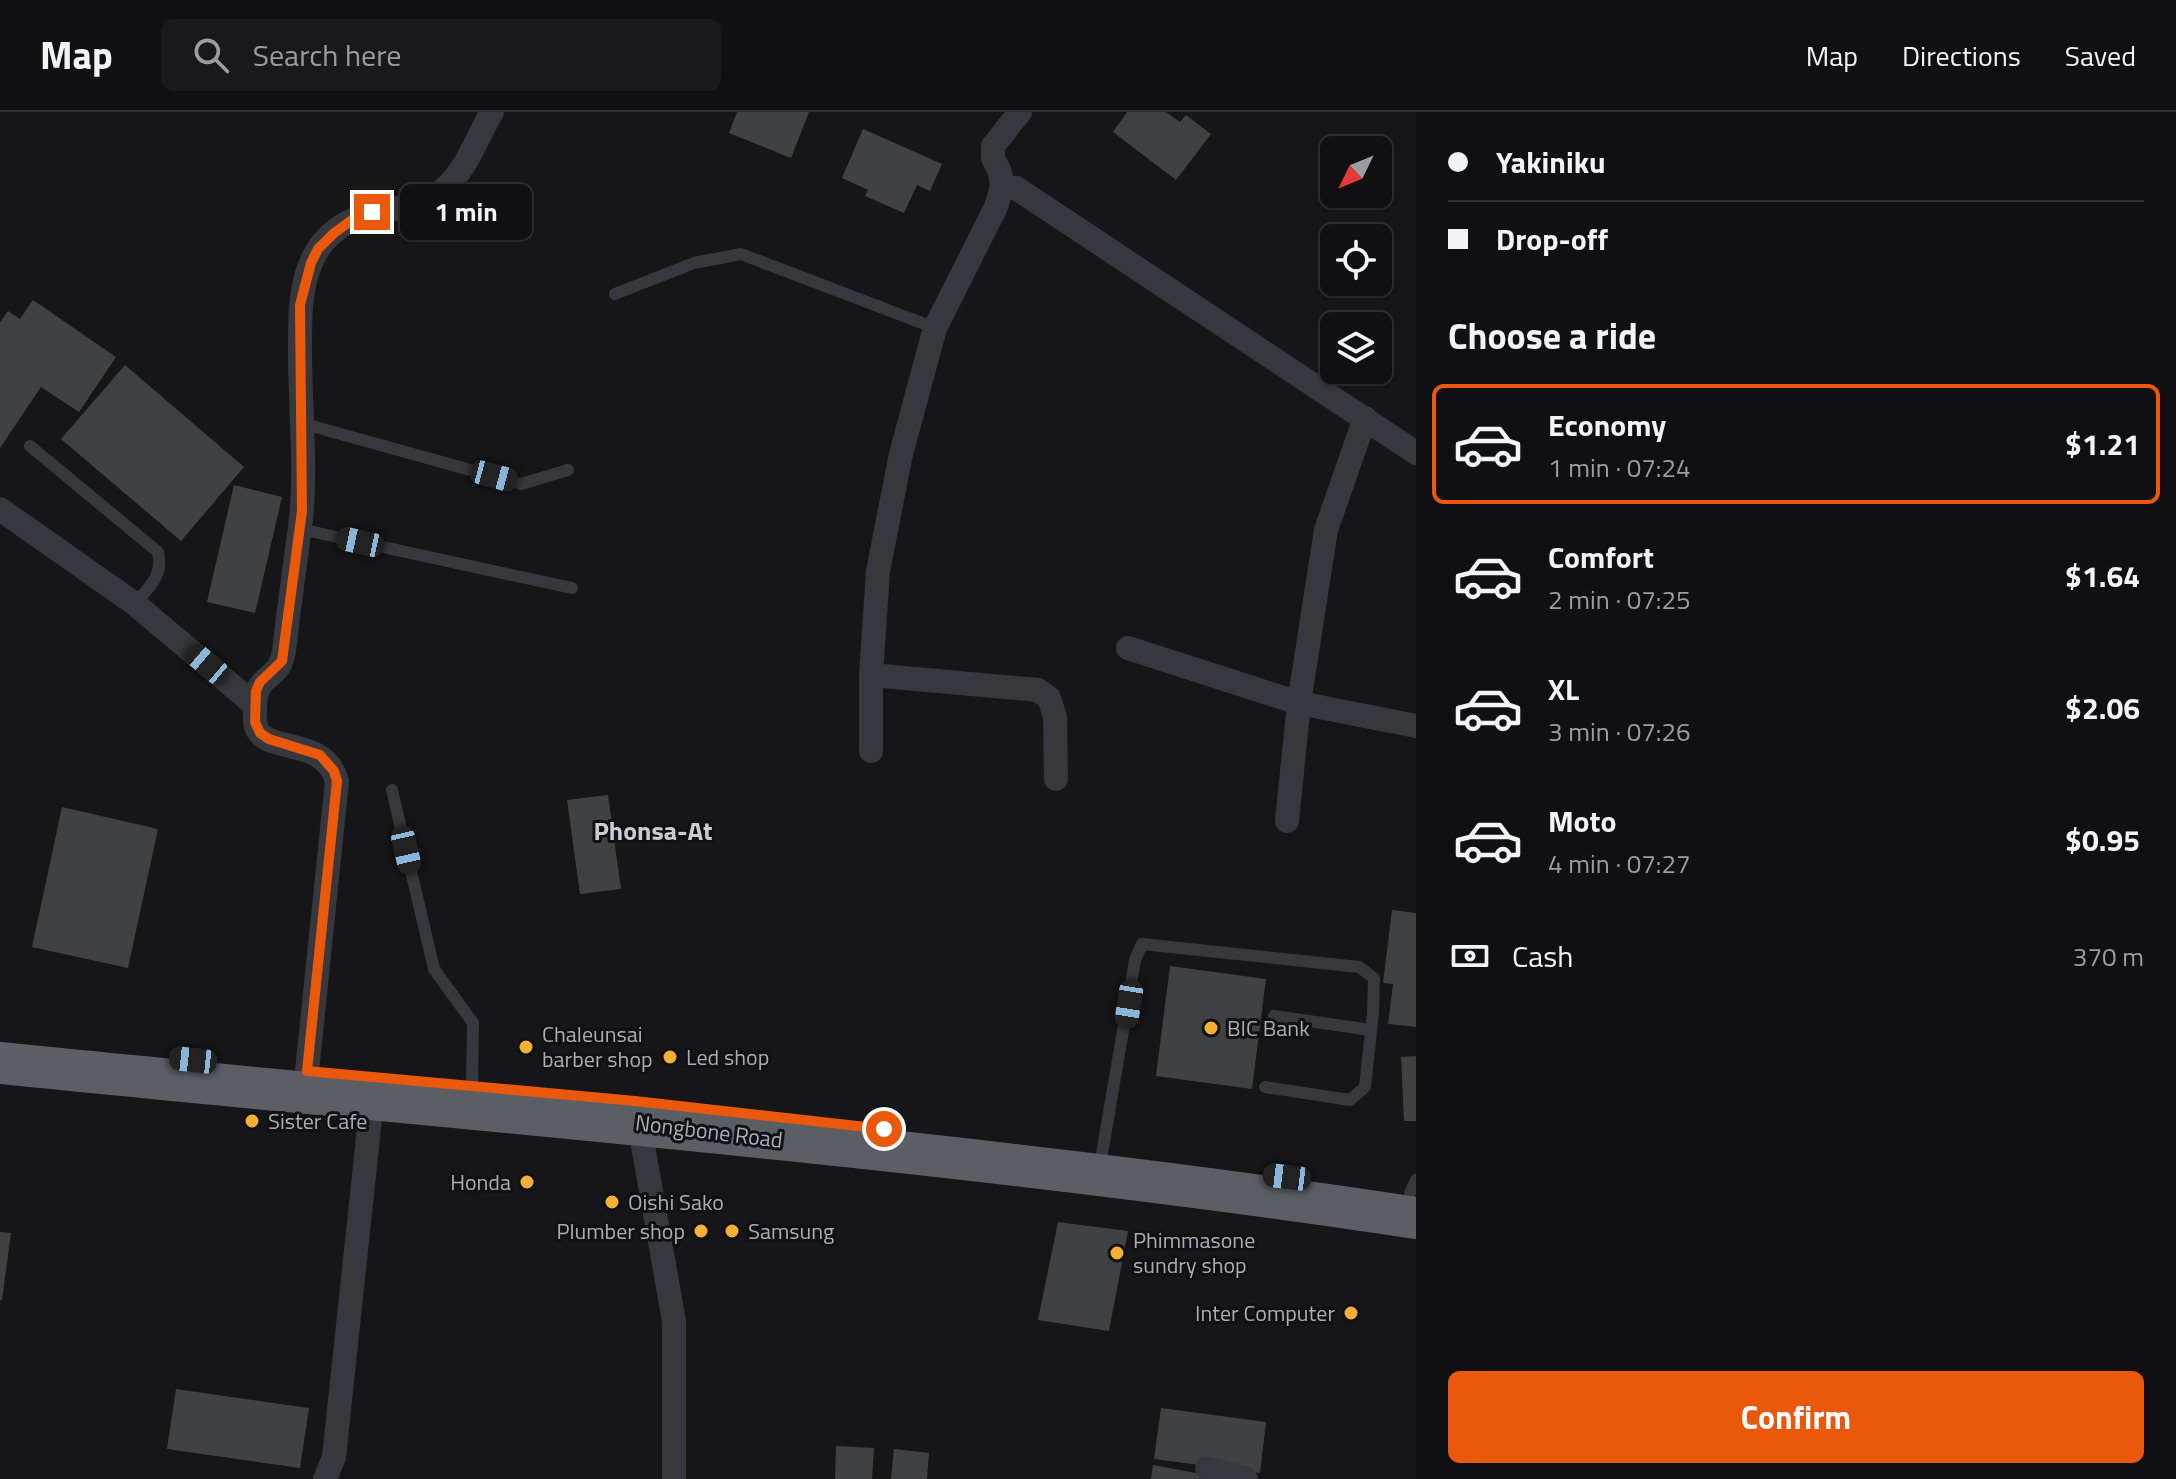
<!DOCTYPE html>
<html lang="en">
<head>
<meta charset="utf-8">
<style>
	:root { --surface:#101012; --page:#19191b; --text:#f1f3f6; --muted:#9c9d9f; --line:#303032; --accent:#ea580c }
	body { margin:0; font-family:"Titillium Web",sans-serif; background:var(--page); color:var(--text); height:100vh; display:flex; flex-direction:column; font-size:30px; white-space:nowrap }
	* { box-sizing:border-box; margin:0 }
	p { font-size:26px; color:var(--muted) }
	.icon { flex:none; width:44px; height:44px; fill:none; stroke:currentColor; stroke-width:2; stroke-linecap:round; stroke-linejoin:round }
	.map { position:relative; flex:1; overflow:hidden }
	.sheet { display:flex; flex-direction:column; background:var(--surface); width:760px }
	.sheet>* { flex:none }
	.banner { display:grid; align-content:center; height:176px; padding:0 32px; background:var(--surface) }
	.needle { width:52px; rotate:227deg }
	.controls { position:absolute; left:1320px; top:24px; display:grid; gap:16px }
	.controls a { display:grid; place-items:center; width:72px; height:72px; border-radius:12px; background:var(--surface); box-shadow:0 2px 6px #0004,0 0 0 2px var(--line); font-size:40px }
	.end { position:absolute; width:36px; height:36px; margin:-18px; border:10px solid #ea580c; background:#fff; box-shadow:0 0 0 4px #fff }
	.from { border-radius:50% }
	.bubble { position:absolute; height:56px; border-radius:12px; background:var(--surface); box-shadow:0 2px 6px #0004,0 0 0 2px var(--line); font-size:26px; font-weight:700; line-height:56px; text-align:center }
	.car { position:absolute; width:24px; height:48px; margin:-24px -12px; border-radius:10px; box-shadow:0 0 6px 2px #0007; background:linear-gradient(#222 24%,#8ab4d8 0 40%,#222 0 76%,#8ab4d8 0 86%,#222 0) }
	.banner b { display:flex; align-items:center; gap:28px; height:76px; font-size:30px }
	.banner b+b { border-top:2px solid var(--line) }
	.banner i { width:20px; height:20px; background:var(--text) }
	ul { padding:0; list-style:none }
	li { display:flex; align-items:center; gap:24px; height:120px; margin:0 16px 12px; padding:0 16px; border:4px solid transparent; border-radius:12px }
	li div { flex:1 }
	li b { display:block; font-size:30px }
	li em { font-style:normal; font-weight:700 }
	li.on { border-color:var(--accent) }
	li>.icon { width:72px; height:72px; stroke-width:1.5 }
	h2 { padding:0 32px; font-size:36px; line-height:96px }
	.pay { display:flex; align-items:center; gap:20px; height:88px; padding:0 32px; font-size:30px }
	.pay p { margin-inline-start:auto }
	.primary-button { display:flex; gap:16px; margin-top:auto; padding:16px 32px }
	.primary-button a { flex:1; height:92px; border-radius:12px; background:var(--accent); color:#fff; font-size:32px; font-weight:700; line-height:92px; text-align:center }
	header { display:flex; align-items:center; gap:48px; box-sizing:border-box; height:112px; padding:0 40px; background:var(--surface); border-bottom:2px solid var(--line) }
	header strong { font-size:38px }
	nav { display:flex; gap:44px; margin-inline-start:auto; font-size:28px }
	.search { width:560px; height:72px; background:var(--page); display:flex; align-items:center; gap:20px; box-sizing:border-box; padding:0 28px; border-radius:12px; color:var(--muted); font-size:30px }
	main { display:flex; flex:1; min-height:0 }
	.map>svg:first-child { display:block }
	.building { fill:#404145 }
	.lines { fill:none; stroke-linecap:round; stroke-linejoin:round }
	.service { stroke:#37383d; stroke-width:12 }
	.minor { stroke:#37383d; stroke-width:24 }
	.trunk { stroke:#5b5e65; stroke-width:42 }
	.route { stroke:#ea580c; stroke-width:10 }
	.poi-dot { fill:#f2b134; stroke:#111113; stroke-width:3 }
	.labels { text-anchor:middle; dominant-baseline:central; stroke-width:6; stroke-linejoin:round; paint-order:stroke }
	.poi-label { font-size:22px; fill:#a8adb8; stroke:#111113; text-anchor:start }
	.street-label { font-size:22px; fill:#a8adb8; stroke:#111113 }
	.quarter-label { font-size:26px; font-weight:bold; fill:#c9ccd4; stroke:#111113 }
</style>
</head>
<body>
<header>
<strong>Map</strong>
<div class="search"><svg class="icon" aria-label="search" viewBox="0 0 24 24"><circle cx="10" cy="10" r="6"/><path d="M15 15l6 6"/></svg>Search here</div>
<nav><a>Map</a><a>Directions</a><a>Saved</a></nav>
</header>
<main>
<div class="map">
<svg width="1416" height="1367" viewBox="0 0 1416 1367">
	<rect width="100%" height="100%" fill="#161618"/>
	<path class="building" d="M737,0H809L791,46L729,21Z
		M1127,0H1166L1180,10L1186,3L1211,22L1176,68L1113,20Z
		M863,17L942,52L930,79L917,73L904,101L865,84L868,78L842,66Z
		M33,188L116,245L79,300L41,275L0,336V210L8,199L20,207Z
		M125,253L244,355L181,429L61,327Z
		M234,373L282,385L255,501L207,490Z
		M608,683L621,777L580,782L567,688Z
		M62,695L158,717L128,856L32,835Z
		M1392,798L1416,801V915L1388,912L1393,872L1383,871Z
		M1170,854L1266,867L1252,977L1156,964Z
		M1416,944V1009H1404L1401,945Z
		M1058,1110L1128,1119L1109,1219L1038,1208Z
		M0,1120L11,1121L2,1188H0Z
		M176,1277L309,1296L300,1356L167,1337Z
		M1161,1296L1266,1310L1260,1361L1154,1347Z
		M836,1334L874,1336L872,1367H835Z
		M894,1337L929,1341L927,1367H891Z
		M1153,1353L1201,1362V1367H1151Z"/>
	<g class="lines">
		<path class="service" d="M615,182L694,151L741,142L935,216
			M301,311L521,372L568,358
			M30,334L158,440C164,463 149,475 135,492
			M300,417L572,476
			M392,678L434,857L473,911L472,975
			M1274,904L1371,918
			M1102,1042L1135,848L1142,832L1359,855L1374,866L1373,901L1365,975L1350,988L1265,975
			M1410,1081L1416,1068"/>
		<path class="minor" d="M1002,75L1016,76L1416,341
			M0,397L135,492L255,593
			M1128,536L1299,591L1416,614
			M871,563L1038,578L1049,586L1055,605L1056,667
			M871,639V563L878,459L901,342L935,216L996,95L1002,75L1000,60L993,46V34L1020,0
			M1287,709L1299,591L1326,418L1365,306
			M307,959L337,669C324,623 266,643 256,615C254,610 255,603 255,597C255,561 275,570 282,547C286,534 286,518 288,505C292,475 296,445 300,415C307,359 300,296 300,239C300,206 299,168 317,139C349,87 407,108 444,77C467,57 477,25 492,0
			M639,1011L674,1209V1367
			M1207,1356L1246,1367
			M325,1367L334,1345L372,988"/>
		<path class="trunk" d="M0,951C472,999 946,1035 1416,1106"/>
	</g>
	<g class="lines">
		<path class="route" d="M372,100L352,108L334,121L318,137L311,151L300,193L302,399L282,549L260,570L256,579L255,610L260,621L269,627L320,643L334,659L337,669L307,959L635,989L884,1017"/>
	</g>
	<g class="poi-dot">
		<circle cx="1211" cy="916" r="8"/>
		<circle cx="526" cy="935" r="8"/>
		<circle cx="670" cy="945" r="8"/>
		<circle cx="252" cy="1009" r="8"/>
		<circle cx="527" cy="1070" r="8"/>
		<circle cx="612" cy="1090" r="8"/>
		<circle cx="701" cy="1119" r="8"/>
		<circle cx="732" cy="1119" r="8"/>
		<circle cx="1117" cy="1141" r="8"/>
		<circle cx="1351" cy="1201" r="8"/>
	</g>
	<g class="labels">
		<g class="poi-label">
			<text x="1227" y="916">BIC Bank</text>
			<text x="542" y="922">Chaleunsai<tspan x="542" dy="25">barber shop</tspan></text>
			<text x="686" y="945">Led shop</text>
			<text x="268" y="1009">Sister Cafe</text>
			<text x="511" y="1070" text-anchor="end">Honda</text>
			<text x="628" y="1090">Oishi Sako</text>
			<text x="685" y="1119" text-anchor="end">Plumber shop</text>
			<text x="748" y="1119">Samsung</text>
			<text x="1133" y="1128">Phimmasone<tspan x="1133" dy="25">sundry shop</tspan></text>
			<text x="1335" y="1201" text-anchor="end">Inter Computer</text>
		</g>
		<g class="street-label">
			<text transform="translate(709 1019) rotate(7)">Nongbone Road</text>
		</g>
		<g class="quarter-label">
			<text x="653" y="718">Phonsa-At</text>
		</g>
	</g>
</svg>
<div class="controls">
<a><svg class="needle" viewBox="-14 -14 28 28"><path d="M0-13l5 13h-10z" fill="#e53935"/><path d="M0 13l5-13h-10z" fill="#9c9d9f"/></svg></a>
<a><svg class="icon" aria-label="locate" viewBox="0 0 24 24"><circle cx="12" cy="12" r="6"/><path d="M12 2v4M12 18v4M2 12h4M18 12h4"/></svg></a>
<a><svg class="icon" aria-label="layers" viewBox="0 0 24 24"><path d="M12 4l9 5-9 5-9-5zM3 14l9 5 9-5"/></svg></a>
</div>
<i class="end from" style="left:884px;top:1017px"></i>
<i class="end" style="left:372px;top:100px"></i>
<div class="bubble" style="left:400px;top:72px;width:132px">1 min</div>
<i class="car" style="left:494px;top:364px;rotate:105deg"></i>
<i class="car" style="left:360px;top:430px;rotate:282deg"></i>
<i class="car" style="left:207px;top:552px;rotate:310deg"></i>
<i class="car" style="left:406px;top:738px;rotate:167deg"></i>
<i class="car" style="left:1129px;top:892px;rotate:189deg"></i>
<i class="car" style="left:193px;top:948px;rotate:276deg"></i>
<i class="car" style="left:1287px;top:1065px;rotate:277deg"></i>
</div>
<section class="sheet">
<div class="banner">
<b><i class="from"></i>Yakiniku</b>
<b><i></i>Drop-off</b>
</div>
<h2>Choose a ride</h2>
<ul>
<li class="on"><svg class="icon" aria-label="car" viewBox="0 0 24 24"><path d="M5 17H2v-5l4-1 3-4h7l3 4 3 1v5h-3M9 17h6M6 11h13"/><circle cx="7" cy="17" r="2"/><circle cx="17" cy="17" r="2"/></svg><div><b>Economy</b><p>1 min · 07:24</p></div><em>$1.21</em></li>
<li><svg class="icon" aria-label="car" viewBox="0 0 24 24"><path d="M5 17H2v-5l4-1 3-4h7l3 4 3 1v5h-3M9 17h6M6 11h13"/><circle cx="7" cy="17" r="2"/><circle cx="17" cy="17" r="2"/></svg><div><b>Comfort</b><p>2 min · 07:25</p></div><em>$1.64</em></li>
<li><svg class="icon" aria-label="car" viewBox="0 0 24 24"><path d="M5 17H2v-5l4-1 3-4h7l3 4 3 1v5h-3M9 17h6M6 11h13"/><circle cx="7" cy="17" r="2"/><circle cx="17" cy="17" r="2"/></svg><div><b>XL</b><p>3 min · 07:26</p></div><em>$2.06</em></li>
<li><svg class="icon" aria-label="car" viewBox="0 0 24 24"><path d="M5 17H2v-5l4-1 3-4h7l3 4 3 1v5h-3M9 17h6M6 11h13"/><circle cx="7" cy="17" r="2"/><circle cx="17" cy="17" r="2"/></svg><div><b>Moto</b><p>4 min · 07:27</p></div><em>$0.95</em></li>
</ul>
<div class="pay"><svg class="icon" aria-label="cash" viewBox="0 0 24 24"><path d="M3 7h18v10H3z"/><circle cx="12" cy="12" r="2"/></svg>Cash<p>370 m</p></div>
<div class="primary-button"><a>Confirm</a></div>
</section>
</main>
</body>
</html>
